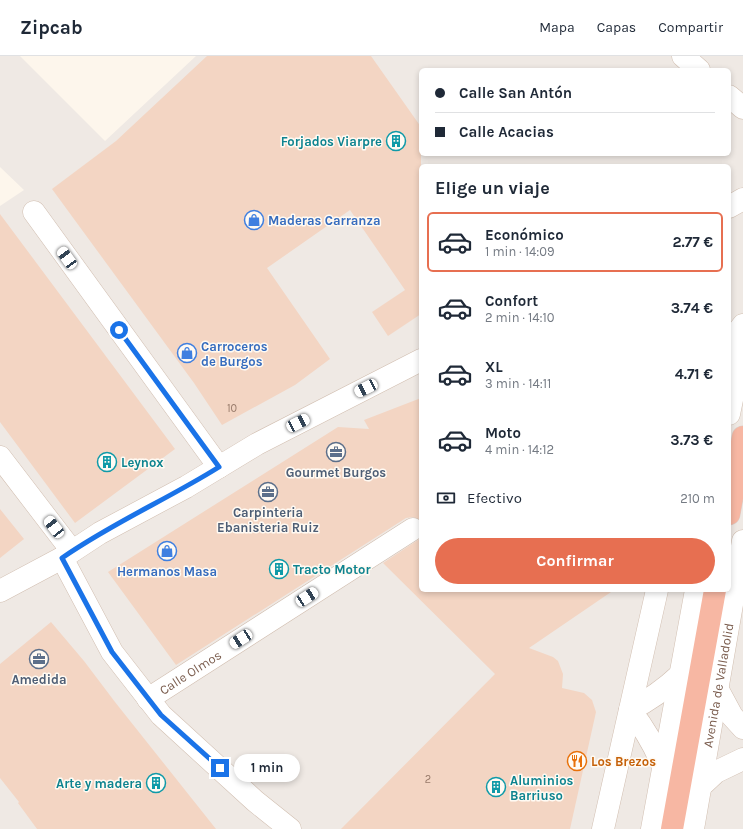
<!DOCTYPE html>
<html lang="es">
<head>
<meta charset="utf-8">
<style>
	:root { --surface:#fff; --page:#f2f2f3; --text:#1f2937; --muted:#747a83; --line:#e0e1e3; --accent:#e76f51 }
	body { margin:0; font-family:Karla,sans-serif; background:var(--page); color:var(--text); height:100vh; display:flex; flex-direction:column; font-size:15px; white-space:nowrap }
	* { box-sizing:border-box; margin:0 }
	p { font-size:13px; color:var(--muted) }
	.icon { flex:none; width:22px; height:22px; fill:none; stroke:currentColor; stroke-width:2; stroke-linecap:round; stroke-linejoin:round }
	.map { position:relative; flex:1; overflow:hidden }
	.panel { position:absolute; left:419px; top:108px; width:312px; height:428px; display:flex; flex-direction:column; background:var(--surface); border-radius:6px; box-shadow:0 2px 6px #0003 }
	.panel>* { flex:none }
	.top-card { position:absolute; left:419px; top:12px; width:312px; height:88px; border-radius:6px; box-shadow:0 2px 6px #0003; display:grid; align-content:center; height:88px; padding:0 16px; background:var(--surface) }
	.end { position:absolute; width:18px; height:18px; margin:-9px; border:5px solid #1a73e8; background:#fff; box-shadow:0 0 0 2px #fff }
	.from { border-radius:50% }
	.bubble { position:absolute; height:28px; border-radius:14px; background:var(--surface); box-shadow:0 2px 6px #0003; font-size:13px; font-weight:700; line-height:28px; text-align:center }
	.car { position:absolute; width:12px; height:24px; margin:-12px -6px; border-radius:5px; box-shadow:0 0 3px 1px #0007; background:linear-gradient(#fff 24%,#345 0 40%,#fff 0 76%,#345 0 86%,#fff 0) }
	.top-card b { display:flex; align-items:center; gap:14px; height:38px; font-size:15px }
	.top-card b+b { border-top:1px solid var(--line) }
	.top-card i { width:10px; height:10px; background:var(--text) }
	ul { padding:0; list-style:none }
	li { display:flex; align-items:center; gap:12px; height:60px; margin:0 8px 6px; padding:0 8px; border:2px solid transparent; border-radius:6px }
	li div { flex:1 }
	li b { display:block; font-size:15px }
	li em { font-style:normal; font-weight:700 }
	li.current { border-color:var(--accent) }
	li>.icon { width:36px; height:36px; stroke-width:1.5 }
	h2 { padding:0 16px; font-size:18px; line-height:48px }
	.pay { display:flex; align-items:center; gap:10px; height:44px; padding:0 16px; font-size:15px }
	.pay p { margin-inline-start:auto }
	.cta { display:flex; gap:8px; margin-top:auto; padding:8px 16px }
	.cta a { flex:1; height:46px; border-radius:24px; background:var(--accent); color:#fff; font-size:16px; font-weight:700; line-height:46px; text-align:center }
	header { display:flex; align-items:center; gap:24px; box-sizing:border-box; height:56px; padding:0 20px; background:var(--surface); border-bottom:1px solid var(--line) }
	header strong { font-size:19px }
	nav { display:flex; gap:22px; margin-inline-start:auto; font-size:14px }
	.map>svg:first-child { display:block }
	.industrial { fill:#efe9e4; fill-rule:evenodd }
	.building { fill:#f3d5c3 }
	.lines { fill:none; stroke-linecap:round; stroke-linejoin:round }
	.minor-casing { stroke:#d1beb0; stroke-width:23 }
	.highway-casing { stroke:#dad1cd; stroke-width:23 }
	.minor { stroke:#fff; stroke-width:22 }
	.highway { stroke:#f7b7a3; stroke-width:22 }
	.route { stroke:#1a73e8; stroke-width:5 }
	.labels { text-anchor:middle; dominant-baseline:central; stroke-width:3; stroke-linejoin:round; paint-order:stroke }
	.number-label { font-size:11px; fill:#987a6a }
	.culture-label { font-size:13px; font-weight:bold; fill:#0d838f; stroke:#fffaf3; text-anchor:start }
	.shop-label { font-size:13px; font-weight:bold; fill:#366cbe; stroke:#fffaf3; text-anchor:start }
	.service-label { font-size:13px; font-weight:bold; fill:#4e5e75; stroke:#fffaf3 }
	.street-label { font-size:13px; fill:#7a5c4d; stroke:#fffaf3 }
	.food-label { font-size:13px; font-weight:bold; fill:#c56008; stroke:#fffaf3; text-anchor:start }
</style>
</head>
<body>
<header>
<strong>Zipcab</strong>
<nav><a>Mapa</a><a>Capas</a><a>Compartir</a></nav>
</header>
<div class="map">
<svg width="743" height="773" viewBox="0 0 743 773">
	<rect width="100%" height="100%" fill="#fdf6ec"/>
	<path class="industrial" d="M0,0H20L105,85L196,0H743V773H0V150L24,134L0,111ZM421,14H729V98H421ZM421,110H729V534H421Z"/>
	<path class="building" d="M207,0H371L421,71V258L388,280L372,256L405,234L350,154L267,212L330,303L295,329L222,369L194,327L52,133L116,85Z
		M0,158L175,393L75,467L0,366Z
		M421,342V464L413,461L406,462L176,609L108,516L338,371L369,373L364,364Z
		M0,453L24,483L0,502Z
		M421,482V534H614L529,592L553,601L558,605L563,618L562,632L584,637L592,644L596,656L570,773H341L495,618L383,507Z
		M51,566L84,605L115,646L216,773H37L18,747L19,746L0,722V608Z"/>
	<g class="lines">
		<defs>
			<g id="minor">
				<path d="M683,0L699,14"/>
				<path d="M729,40L743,52"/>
				<path d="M729,151L743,143"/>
				<path d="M34,156L219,411"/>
				<path d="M729,287L743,269"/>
				<path d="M729,358L743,291"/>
				<path d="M0,401L72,495"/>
				<path d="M62,502L112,596L161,659L255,745L290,773"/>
				<path d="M0,535L62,502L100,477L186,431L257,388L421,304"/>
				<path d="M718,634L732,660L743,672"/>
				<path id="s1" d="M148,643L413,473"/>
				<path d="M664,713C655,690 645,673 630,654C650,644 665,633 681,618"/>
				<path d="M701,730L716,716L743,703"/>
				<path d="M603,773L657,534"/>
				<path d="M652,773L696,534"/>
				<path id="s2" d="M693,773L743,485"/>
			</g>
			<path id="highway" d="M729,458L743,381
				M672,773L715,534"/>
		</defs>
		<use href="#minor" class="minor-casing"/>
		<use href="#highway" class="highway-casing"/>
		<use href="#minor" class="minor"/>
		<use href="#highway" class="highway"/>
	</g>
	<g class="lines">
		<path class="route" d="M119,274L219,411C168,443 112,467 62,502L112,596L161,659L220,712"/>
	</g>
	<defs>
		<symbol id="building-ring" viewBox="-11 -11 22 22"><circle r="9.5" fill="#fffaf3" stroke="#0f9aa8" stroke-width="1.5"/><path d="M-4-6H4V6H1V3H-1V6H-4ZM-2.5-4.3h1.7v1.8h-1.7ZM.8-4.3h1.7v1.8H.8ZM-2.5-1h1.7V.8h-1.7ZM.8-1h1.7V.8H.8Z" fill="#0f9aa8"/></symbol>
		<symbol id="shop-ring" viewBox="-11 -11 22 22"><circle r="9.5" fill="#fffaf3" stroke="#3f7fe0" stroke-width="1.5"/><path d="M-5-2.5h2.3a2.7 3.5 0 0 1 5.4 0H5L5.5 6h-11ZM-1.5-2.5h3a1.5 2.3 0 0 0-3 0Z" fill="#3f7fe0"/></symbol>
		<symbol id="office-ring" viewBox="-11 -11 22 22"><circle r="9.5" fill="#fffaf3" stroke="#5c6f8a" stroke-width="1.5"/><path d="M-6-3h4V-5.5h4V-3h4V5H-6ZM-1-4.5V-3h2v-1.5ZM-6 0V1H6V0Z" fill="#5c6f8a"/></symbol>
		<symbol id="restaurant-ring" viewBox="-11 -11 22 22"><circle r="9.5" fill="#fffaf3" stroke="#e8710a" stroke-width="1.5"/><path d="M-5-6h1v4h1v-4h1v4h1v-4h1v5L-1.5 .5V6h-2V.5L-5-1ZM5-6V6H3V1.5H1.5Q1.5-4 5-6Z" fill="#e8710a"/></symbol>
	</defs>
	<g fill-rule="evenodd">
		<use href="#building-ring" x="385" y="74" width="22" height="22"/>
		<use href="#shop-ring" x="243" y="153" width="22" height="22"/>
		<use href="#shop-ring" x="176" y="286" width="22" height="22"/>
		<use href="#office-ring" x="325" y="385" width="22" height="22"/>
		<use href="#building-ring" x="96" y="395" width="22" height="22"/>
		<use href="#office-ring" x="257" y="425" width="22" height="22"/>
		<use href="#shop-ring" x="156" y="484" width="22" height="22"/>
		<use href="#building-ring" x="268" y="502" width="22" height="22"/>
		<use href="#office-ring" x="28" y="592" width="22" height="22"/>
		<use href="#restaurant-ring" x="566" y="694" width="22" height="22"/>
		<use href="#building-ring" x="145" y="716" width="22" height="22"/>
		<use href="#building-ring" x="485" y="720" width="22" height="22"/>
	</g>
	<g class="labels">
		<g class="number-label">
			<text x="232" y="352">10</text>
			<text x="428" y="723">2</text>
		</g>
		<g class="culture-label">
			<text x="382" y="85" text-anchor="end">Forjados Viarpre</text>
			<text x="121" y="406">Leynox</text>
			<text x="293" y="513">Tracto Motor</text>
			<text x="510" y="724">Aluminios<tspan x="510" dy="15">Barriuso</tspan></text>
			<text x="142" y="727" text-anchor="end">Arte y madera</text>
		</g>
		<g class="shop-label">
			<text x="268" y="164">Maderas Carranza</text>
			<text x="201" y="290">Carroceros<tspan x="201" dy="15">de Burgos</tspan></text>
			<text x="167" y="515" text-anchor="middle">Hermanos Masa</text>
		</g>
		<g class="service-label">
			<text x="336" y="416">Gourmet Burgos</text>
			<text x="268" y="456">Carpinteria<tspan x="268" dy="15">Ebanisteria Ruiz</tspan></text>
			<text x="39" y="623">Amedida</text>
		</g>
		<g class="street-label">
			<text stroke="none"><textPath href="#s1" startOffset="50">Calle Olmos</textPath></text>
			<text stroke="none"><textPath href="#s2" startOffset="146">Avenida de Valladolid</textPath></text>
		</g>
		<g class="food-label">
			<text x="591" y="705">Los Brezos</text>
		</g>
	</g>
</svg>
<i class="end from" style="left:119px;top:274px"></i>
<i class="end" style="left:220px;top:712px"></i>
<div class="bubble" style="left:234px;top:698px;width:66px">1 min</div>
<i class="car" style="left:67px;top:202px;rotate:324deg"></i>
<i class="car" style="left:366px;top:332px;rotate:243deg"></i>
<i class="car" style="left:298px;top:367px;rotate:63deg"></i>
<i class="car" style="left:54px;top:471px;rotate:322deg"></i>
<i class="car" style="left:307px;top:541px;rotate:57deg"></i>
<i class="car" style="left:241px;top:583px;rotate:237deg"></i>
<div class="top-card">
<b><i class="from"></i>Calle San Antón</b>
<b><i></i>Calle Acacias</b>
</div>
<section class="panel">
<h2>Elige un viaje</h2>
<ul>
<li class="current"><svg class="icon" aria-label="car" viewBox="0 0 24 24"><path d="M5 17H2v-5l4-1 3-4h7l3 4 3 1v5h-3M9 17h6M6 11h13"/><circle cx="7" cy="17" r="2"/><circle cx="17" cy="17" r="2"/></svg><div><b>Económico</b><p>1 min · 14:09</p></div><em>2.77 €</em></li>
<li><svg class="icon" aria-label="car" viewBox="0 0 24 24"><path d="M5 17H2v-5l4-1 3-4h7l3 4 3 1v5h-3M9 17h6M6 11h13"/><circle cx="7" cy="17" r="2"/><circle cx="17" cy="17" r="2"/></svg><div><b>Confort</b><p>2 min · 14:10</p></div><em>3.74 €</em></li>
<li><svg class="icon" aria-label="car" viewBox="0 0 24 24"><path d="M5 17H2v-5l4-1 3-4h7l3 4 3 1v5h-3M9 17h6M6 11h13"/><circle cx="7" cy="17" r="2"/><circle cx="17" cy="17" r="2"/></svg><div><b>XL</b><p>3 min · 14:11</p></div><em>4.71 €</em></li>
<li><svg class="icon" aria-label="car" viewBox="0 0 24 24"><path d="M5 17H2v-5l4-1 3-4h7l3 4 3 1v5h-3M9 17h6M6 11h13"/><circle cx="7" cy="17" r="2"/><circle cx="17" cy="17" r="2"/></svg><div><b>Moto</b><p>4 min · 14:12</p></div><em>3.73 €</em></li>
</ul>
<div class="pay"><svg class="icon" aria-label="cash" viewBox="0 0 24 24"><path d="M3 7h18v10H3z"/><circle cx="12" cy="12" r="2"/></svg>Efectivo<p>210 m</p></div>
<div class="cta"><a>Confirmar</a></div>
</section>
</div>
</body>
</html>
